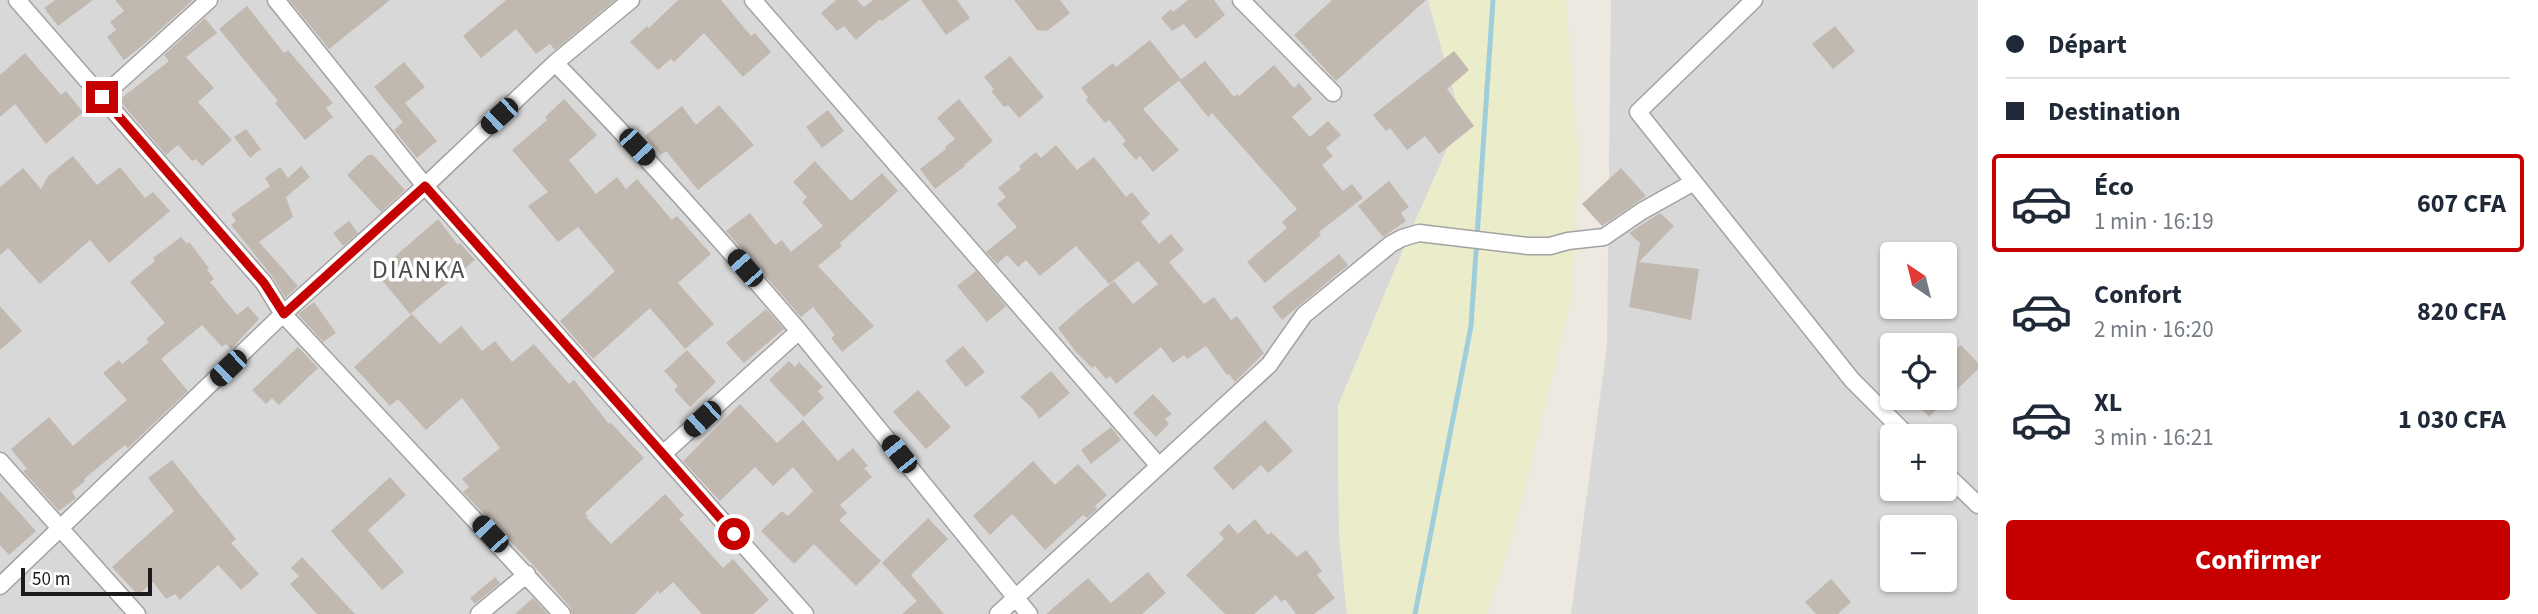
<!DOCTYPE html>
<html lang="fr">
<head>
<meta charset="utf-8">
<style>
	:root { --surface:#fff; --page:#f2f2f3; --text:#1f2937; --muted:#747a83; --line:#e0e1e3; --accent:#c60000 }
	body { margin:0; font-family:"Source Sans 3",sans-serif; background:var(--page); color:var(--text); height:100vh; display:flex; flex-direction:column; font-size:26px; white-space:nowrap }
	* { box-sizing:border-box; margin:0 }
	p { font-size:23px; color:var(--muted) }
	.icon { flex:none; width:38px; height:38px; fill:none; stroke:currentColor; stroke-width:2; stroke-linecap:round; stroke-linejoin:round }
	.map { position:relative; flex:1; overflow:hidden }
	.drawer { display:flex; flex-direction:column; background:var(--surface); width:560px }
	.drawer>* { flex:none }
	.hud { display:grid; align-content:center; height:154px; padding:0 28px; background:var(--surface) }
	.needle { width:46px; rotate:325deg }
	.buttons { position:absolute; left:1880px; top:242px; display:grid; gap:14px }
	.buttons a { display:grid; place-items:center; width:77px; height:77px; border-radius:7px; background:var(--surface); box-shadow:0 2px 5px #0004; font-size:35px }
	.scale { position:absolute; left:21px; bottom:18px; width:131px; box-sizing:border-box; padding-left:7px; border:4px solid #1b1b1b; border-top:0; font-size:19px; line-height:24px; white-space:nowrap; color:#1b1b1b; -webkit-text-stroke:5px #fff; paint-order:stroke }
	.end { position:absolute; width:32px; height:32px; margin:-16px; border:9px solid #c60000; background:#fff; box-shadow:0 0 0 4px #fff }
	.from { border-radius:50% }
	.car { position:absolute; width:21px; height:42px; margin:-21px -10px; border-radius:9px; box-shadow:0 0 5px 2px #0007; background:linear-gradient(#222 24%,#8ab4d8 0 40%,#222 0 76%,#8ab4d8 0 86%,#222 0) }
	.hud b { display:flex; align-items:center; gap:24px; height:66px; font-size:26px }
	.hud b+b { border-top:2px solid var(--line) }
	.hud i { width:18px; height:18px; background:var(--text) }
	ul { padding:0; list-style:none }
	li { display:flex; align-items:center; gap:21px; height:98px; margin:0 14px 10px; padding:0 14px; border:4px solid transparent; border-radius:7px }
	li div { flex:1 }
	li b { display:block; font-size:26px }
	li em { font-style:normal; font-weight:700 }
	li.current { border-color:var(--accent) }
	li>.icon { width:63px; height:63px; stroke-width:1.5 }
	.action { display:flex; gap:14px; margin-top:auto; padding:14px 28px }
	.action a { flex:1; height:80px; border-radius:7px; background:var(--accent); color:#fff; font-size:28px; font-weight:700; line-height:80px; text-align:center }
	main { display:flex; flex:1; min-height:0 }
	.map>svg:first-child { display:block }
	.residential { fill:#d9d8d8; fill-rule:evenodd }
	.farmland { fill:#eaecca }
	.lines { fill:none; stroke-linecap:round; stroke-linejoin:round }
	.stream { stroke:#9fcedb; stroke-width:5 }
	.building { fill:#c1b8b0 }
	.minor-casing { stroke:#a2a2a2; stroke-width:19 }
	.minor { stroke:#fff; stroke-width:16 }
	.route { stroke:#c60000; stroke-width:9 }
	.labels { text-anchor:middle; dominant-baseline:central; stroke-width:7; stroke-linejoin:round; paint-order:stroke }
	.quarter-label { font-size:26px; letter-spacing:2px; fill:#4e4e4e; stroke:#fff }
</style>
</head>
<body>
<main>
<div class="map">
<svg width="1978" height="614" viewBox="0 0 1978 614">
	<rect width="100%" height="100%" fill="#ede9e0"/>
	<path class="residential" d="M0,0H1428L1461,118L1413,226L1338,406L1339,535L1347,614H0Z
		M1611,0H1978V614H1571L1607,345ZM1892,254H1944V306H1892ZM1892,345H1944V397H1892ZM1892,436H1944V488H1892ZM1892,527H1944V579H1892Z"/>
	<path class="farmland" d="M1428,0H1566L1578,159L1573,291L1518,515L1487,614H1347L1339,535L1338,406L1413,226L1461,118Z"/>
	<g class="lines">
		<path class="stream" d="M1415,614L1471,326L1493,0"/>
	</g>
	<path class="building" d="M55,0H93L58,26L44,8Z
		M115,0H193L143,45L124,60L107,37L116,30L110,22L124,11Z
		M289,0H390L329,49Z
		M506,0H615L555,50L550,44L536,54L516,29L481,58L463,36Z
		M678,0H721L751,36L755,33L771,52L743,77L704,33L674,62L671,59L658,70L630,42L647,26L649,28Z
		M836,0H857L864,7L873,0H910L882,21L880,19L856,40L844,26L837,31L821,13Z
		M921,0H957L970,18L946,35Z
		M1014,0H1060L1070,13L1047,31L1037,30Z
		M1188,0H1214L1225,15L1196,39L1184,24L1172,31L1161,18L1171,9L1173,12Z
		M1332,0H1426L1336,81L1294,35Z
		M247,6L284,53L288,50L333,103L326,108L333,117L305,140L275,103L278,101L219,29Z
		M205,18L217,33L186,57L214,88L198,102L232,140L202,166L196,159L192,161L178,145L166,155L119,100L169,61L164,55Z
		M1835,26L1855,51L1833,69L1812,44Z
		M1150,40L1181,79L1143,109L1179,150L1153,172L1140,156L1136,160L1122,144L1126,141L1109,120L1105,123L1086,100L1088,97L1081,88L1113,63L1116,67Z
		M1454,51L1469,70L1447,89L1474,126L1439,154L1425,136L1407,150L1390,128L1386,131L1373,115Z
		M25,53L61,95L66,91L83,112L46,144L15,104L0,117V75Z
		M1010,56L1044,97L1019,118L1008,105L1004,107L991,91L994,89L984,77Z
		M1205,61L1234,97L1237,94L1239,96L1274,65L1294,88L1299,83L1312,99L1292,117L1310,137L1328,121L1341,135L1326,148L1333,156L1322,165L1343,191L1352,184L1363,198L1319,232L1321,235L1265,283L1247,262L1287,228L1282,222L1297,209L1212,113L1208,117L1179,81Z
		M404,62L425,87L405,103L437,141L417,158L394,130L403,122L374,87Z
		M564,99L597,135L569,160L596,194L617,177L626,189L637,179L672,220L677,216L711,254L678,283L714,324L685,349L650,308L593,359L560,321L615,271L578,227L558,242L528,206L548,192L512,150L547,120L545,117Z
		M959,99L993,141L964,165L965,166L935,189L920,169L946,149L945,147L955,139L937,118Z
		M719,105L754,145L698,190L666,151L661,155L645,136L682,106L696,125Z
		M828,110L844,131L822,148L806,127Z
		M246,129L261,149L250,158L234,137Z
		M1056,145L1077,170L1094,157L1126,197L1132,192L1150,214L1141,222L1159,244L1171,234L1184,250L1169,262L1204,304L1214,297L1231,320L1237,316L1264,353L1235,382L1229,374L1227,375L1206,346L1187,359L1184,355L1173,363L1161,347L1116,384L1110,376L1106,379L1095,366L1092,368L1076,352L1058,328L1083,306L1114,281L1133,304L1158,284L1138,261L1109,284L1076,246L1040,276L1026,260L1018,267L1007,255L997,264L986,252L1017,227L997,204L1006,197L998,188L1021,169L1019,166L1036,152L1041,158Z
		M368,155H373L405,190L381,212L347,175Z
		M73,156L97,185L120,167L145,198L153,192L170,211L109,263L90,240L40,284L8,248L0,255V187L23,168L41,189L48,176Z
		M815,161L851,201L882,173L898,191L840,243L842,246L818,266L874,326L842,352L831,338L835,335L813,307L801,317L726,231L750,213L775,245L782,240L791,252L823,226L802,202L807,197L793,182Z
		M301,166L310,177L286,197L293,217L259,242L298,286L285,298L272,276L231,225L236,221L231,214L270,186L265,178L280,167L288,178Z
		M1621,168L1646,196L1602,226L1582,204Z
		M1389,181L1409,207L1401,213L1406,221L1383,237L1358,206Z
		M1660,213L1674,226L1639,262L1699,269L1691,320L1629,307L1640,243L1629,233Z
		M438,219L458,245L460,243L475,260L410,314L376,273Z
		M349,221L358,233L343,246L333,233Z
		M181,237L187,244L189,242L209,268L207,270L214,279L210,282L237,315L248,306L259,319L231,349L226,344L222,347L202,325L161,359L188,391L128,448L125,445L84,479L85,481L72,492L76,498L59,511L23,471L27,469L11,449L49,417L73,446L127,400L103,373L119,360L122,364L149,342L146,339L165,323L130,282L155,261L153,258Z
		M1339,254L1348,265L1282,320L1272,307Z
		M976,271L1006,306L987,322L957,286Z
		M314,302L336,333L323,342L298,314Z
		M0,306L22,331L0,350Z
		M766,309L784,329L744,363L726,343Z
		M412,314L440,344L461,326L482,351L495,341L512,362L534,344L569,384L574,380L609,424L610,422L644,458L585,513L588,516L586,517L611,544L665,494L684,515L679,519L723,568L733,559L769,600L753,614H702L673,582L660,594L658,591L635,614H572L570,607L535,567L463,492L469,487L462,479L500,448L462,398L426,430L398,399L390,406L354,367Z
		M1961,345L1978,363V369L1929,417L1911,397H1944V361Z
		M963,346L985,372L966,387L945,361Z
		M298,347L318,368L279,405L272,398L266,404L252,390Z
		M687,350L716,382L690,407L674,390L678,386L664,371Z
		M789,361L795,367L799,362L823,387L818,391L824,398L804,417L769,380Z
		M1051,371L1070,393L1039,419L1033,409L1020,397Z
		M918,390L951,427L926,449L893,412Z
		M1153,394L1172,414L1165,419L1169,424L1156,437L1133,413Z
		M740,404L777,443L803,420L838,461L853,448L868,466L864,468L872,477L840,505L847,513L839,520L881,561L856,586L814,544L794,564L761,531L782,511L788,516L813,491L793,467L773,486L755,467L720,501L683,461Z
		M1265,420L1293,451L1268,473L1261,465L1233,490L1213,468Z
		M1111,427L1121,440L1091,464L1081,450Z
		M172,460L236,539L231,543L259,574L241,590L218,565L180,600L175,594L166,599L153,582L138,595L112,567L174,511L148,478Z
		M1033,461L1055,485L1078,464L1107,495L1095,506L1097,509L1087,518L1083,515L1045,550L1012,514L990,535L973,516Z
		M390,477L406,495L368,530L404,572L382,590L331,531Z
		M0,491L36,531L9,555L0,545Z
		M928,518L948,539L911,575L944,614H902L917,601L882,563Z
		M1255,519L1268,535L1271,532L1297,557L1306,550L1322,571L1317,575L1335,598L1314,614H1296L1285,599L1281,602L1276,595L1254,614H1225L1186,575L1224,539L1219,533L1229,524L1238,534Z
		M302,557L340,598L355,614H317L290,584L299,576L291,568Z
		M1148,572L1166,593L1142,614H1046L1088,578L1111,603Z
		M495,577L500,583L475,604L470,598Z
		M1831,579L1851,602L1838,614H1816L1805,602Z
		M533,598L548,614H515Z"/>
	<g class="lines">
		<defs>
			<path id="minor" d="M17,0L264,283L283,314L562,614
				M276,0L425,186L805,614
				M753,0L1159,466
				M1241,0L1333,93
				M1754,0L1638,112L1852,380L1908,436
				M555,63C640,149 720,239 799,331
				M102,97L209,0
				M663,454L799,331L1029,614
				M0,461L137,614
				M1944,472L1978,505
				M0,586L283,314L425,186L555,63L631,0
				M479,614L527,574
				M998,614L1269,365L1304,315L1391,244L1402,238L1419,233L1528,246H1550L1568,241L1604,237L1642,211L1694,182"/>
		</defs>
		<use href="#minor" class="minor-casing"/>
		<use href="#minor" class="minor"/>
	</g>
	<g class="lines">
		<path class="route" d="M102,97L264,283L284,314L425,186L734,534"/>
	</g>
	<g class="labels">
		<g class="quarter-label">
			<text x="419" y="269">DIANKA</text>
		</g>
	</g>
</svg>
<div class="buttons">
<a><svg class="needle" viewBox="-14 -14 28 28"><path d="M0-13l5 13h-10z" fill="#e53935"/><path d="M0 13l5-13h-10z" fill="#747a83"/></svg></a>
<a><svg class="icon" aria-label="locate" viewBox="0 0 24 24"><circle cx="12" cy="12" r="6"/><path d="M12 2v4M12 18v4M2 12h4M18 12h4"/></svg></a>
<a>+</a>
<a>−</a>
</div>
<div class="scale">50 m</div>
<i class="end from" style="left:734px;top:534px"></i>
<i class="end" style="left:102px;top:97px"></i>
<i class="car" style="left:499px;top:116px;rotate:227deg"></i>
<i class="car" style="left:637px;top:147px;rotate:137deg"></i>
<i class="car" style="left:745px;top:268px;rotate:319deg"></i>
<i class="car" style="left:228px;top:368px;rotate:226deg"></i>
<i class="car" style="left:702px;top:419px;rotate:228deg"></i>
<i class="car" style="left:899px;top:454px;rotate:321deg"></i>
<i class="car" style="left:490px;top:534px;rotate:317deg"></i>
</div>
<section class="drawer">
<div class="hud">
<b><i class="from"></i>Départ</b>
<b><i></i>Destination</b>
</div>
<ul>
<li class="current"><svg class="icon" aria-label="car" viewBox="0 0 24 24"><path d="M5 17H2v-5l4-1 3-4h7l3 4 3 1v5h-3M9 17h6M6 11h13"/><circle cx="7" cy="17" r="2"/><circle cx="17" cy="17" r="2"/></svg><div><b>Éco</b><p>1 min · 16:19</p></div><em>607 CFA</em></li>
<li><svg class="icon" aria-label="car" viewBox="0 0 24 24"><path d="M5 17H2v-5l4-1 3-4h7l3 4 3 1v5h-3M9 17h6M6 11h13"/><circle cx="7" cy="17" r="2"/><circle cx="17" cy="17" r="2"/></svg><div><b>Confort</b><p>2 min · 16:20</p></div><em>820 CFA</em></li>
<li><svg class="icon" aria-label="car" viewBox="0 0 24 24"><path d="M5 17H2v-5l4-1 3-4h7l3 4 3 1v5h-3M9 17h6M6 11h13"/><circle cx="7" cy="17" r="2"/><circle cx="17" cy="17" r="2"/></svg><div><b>XL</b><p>3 min · 16:21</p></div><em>1 030 CFA</em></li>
</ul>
<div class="action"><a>Confirmer</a></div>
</section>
</main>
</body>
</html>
